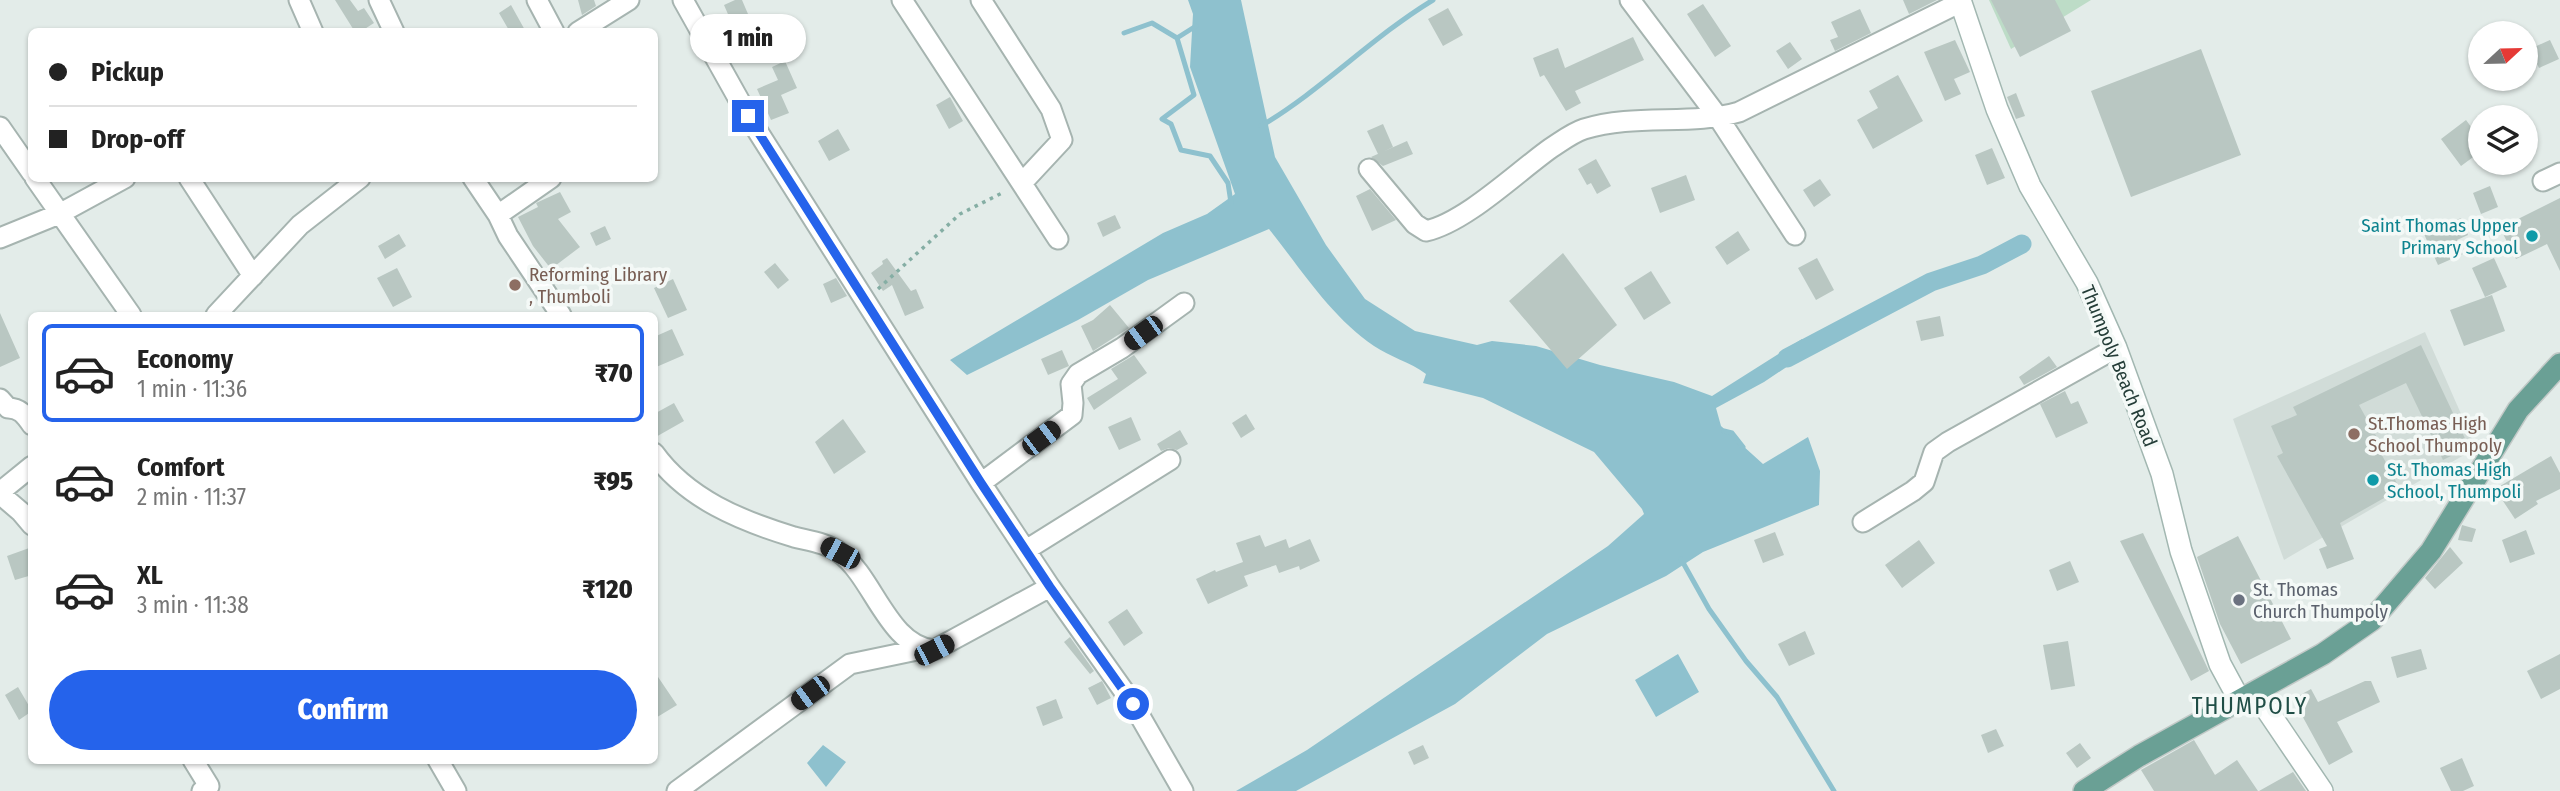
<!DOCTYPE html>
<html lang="en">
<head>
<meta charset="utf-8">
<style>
	:root { --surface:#fff; --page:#f6f6f6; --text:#222; --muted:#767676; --line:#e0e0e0; --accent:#2563eb }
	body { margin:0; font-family:"Fira Sans Condensed",sans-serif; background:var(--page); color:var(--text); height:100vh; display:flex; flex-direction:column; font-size:26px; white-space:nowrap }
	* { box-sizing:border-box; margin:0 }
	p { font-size:23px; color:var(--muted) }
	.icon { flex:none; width:38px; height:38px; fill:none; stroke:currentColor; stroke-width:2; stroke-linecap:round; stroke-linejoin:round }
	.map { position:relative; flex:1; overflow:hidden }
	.details { position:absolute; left:28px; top:312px; width:630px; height:452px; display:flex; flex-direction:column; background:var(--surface); border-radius:10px; box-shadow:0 2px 5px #0004 }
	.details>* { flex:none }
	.hud { position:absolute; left:28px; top:28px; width:630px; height:154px; border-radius:10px; box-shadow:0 2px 5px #0004; display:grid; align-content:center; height:154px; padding:0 21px; background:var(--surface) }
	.needle { width:46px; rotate:68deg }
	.controls { position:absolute; left:2468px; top:21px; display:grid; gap:14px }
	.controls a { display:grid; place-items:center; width:70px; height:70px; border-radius:50%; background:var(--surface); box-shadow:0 2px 5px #0004; font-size:35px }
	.end { position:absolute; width:32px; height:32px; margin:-16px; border:9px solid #2563eb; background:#fff; box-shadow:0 0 0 4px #fff }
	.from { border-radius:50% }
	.bubble { position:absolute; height:49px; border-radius:24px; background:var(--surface); box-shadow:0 2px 5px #0004; font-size:23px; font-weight:800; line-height:49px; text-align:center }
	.car { position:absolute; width:21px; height:42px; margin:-21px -10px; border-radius:9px; box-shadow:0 0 5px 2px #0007; background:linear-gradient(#222 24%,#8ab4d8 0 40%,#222 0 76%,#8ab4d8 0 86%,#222 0) }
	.hud b { display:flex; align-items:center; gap:24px; height:66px; font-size:26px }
	.hud b+b { border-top:2px solid var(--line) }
	.hud i { width:18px; height:18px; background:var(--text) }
	ul { padding:12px 0 0; list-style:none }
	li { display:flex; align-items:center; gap:21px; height:98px; margin:0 14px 10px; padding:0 7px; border:4px solid transparent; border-radius:10px }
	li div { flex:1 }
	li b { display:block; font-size:26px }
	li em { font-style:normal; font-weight:800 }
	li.on { border-color:var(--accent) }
	li>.icon { width:63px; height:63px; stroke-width:1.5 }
	.action { display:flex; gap:14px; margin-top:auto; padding:14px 21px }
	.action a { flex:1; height:80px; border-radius:42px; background:var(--accent); color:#fff; font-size:28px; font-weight:800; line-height:80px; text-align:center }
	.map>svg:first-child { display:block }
	.built { fill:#d1dcd8 }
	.green { fill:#bddcc7 }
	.water { fill:#8ec1ce }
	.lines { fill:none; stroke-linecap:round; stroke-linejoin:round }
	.stream { stroke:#8ec1ce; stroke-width:5 }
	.canal { stroke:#8ec1ce; stroke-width:19 }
	.building { fill:#b9c7c2 }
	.minor-casing { stroke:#a6b4b0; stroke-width:23 }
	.secondary-casing { stroke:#a2b7b1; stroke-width:24 }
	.primary-casing { stroke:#c2c9c7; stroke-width:24 }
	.path { stroke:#85aea4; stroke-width:3.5; stroke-dasharray:3.5 5; stroke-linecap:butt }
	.minor { stroke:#fff; stroke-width:19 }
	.secondary { stroke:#fff; stroke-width:21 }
	.primary { stroke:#6aa095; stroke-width:21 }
	.route { stroke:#2563eb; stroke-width:9 }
	.culture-dot { fill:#0f9aa8; stroke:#f4f9f7; stroke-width:2.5 }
	.education-dot { fill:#8d6e63; stroke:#f4f9f7; stroke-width:2.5 }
	.worship-dot { fill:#6b7280; stroke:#f4f9f7; stroke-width:2.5 }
	.labels { text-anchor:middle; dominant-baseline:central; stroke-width:7; stroke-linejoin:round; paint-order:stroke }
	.culture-label { font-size:19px; fill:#0d838f; stroke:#f4f9f7; text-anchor:end }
	.education-label { font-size:19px; fill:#785e54; stroke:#f4f9f7; text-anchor:start }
	.street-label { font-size:19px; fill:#243d38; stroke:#f4f9f7 }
	.worship-label { font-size:19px; fill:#5b616d; stroke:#f4f9f7; text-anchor:start }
	.quarter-label { font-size:23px; letter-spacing:2px; fill:#204e46; stroke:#f4f9f7 }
</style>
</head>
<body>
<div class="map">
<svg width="2560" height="791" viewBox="0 0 2560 791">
	<rect width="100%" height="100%" fill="#e3ece9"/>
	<path class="built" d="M2425,332L2476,448L2284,560L2233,419Z"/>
	<path class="green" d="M1989,0H2091L2011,49Z"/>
	<path class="water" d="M1188,0H1241L1275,157L1326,245L1365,299L1415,331L1477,345L1492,341L1536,346L1600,365L1674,382L1712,396L1802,339L1812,350L1764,382L1716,408L1721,426L1763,464L1808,437L1820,471L1819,505L1703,552L1666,576L1547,634L1455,704L1296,791H1236L1307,750L1608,546L1644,514L1642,509L1594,452L1483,398L1423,383L1426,374C1410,362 1390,357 1374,346C1331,317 1301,269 1269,229L1148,280L1078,320L967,375L950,360L1163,233L1207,214L1235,194L1190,67L1193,14Z
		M1678,654L1699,692L1656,717L1635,680Z
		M823,745L846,762L826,787L807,763Z"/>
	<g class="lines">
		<path class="stream" d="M1124,33L1152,23L1177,38L1196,26
			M1177,38L1194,95L1162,119L1171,124L1181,150L1210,156L1228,183L1231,203
			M1261,126C1322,90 1372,37 1433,0
			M1724,431L1732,433L1743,447
			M1681,559L1709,609L1746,661L1777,697L1834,791"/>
		<path class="canal" d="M1787,358L1931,282L1982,265L2022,244"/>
	</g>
	<path class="building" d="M335,0H350L358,11L364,8L374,23L360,32H355Z
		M578,0H594L596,6L582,15Z
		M735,0H742L751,21L734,28L724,5Z
		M1903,0H1937L1909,14Z
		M1991,0H2055L2071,31L2020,57Z
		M1703,4L1731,46L1715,57L1687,14Z
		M511,5L526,32H510L499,13Z
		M1448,8L1463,35L1443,46L1428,19Z
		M1860,9L1871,33L1835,51L1830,40L1838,37L1831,22Z
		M1633,37L1644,60L1575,91L1581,103L1566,111L1544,75L1540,77L1533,58L1558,48L1565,68Z
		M1955,40L1970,72L1954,79L1961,94L1945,101L1924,52Z
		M2550,40L2559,59L2539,68L2530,49Z
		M1790,42L1802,59L1788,69L1776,51Z
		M2201,49L2241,155L2131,197L2091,91Z
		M785,61L797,88L781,95L789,113L771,120L757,89L778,80L772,67Z
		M1898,75L1923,121L1873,149L1857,120L1878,108L1869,91Z
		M2016,93L2025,116L2016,119L2007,97Z
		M950,97L963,121L949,129L936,105Z
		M2466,120L2480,139V152L2461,166L2441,139Z
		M1383,124L1393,147L1378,154L1367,131Z
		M838,129L850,150L829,161L818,141Z
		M1407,141L1413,154L1383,166L1371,157Z
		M1992,148L2005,178L1987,185L1975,155Z
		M1596,159L1611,186L1597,194L1591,183L1587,185L1578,169Z
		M1686,175L1695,200L1660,213L1651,188Z
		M1820,179L1831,195L1814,207L1803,190Z
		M2490,186L2498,207L2481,214L2473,193Z
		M1370,189L1396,220L1372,231L1356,196Z
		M560,192L571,212L558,219L580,247L551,269L533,246L518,217L538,207L536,203Z
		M2560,198V271L2547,244L2516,259L2500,228Z
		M1115,215L1121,228L1103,237L1097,223Z
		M2461,218L2468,235L2457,240L2463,254L2438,265L2424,234Z
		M605,226L611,239L596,246L590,233Z
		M1738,231L1750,250L1727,265L1715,247Z
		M399,234L406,246L385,259L378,246Z
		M1563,253L1617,325L1567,369L1509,301Z
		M887,258L911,291L916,289L924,308L905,316L892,285L883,291L871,273L883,264L882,261Z
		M1817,258L1834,290L1816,300L1798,268Z
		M2494,258L2507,287L2485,297L2472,268Z
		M775,263L789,280L778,289L764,272Z
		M397,268L412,297L393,307L377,278Z
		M1651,271L1671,303L1644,320L1624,288Z
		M836,278L847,296L831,303L823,284Z
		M673,279L687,310L668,318L654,288Z
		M2492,295L2505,331L2464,346L2450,310Z
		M1110,305L1129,328L1093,351L1081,326L1093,320Z
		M0,313L20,358L0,367Z
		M1940,316L1944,336L1921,341L1916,321Z
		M672,329L684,355L654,368V337Z
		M2421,345L2469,447L2443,460L2406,383L2359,405L2380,443L2376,444L2400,489L2340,523L2354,559L2327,569L2319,549L2327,546L2277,456L2283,453L2271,426L2297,415L2293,407Z
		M1062,350L1069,366L1048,375L1041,359Z
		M1134,355L1147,373L1094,410L1087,398L1118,379L1111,369Z
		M2049,356L2057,367L2024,385L2019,377Z
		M2065,391L2071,404L2078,401L2088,423L2056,438L2040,404Z
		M674,403L684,421L654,438V414Z
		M1246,414L1255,429L1241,438L1232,423Z
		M1131,417L1141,440L1119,450L1108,427Z
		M843,419L866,452L834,474L815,442Z
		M1180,430L1188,444L1177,450L1169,448L1161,451L1157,444Z
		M2551,456L2560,473V489L2536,501L2538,504L2515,519L2495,489Z
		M2462,525L2476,529L2472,542L2458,540Z
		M2526,530L2535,554L2510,563L2502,540Z
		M1775,532L1784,555L1763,563L1754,540Z
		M2143,533L2209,671L2191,681L2120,541Z
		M1260,535L1265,547L1286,539L1289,548L1310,539L1320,561L1300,570L1299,566L1279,573L1276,565L1244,576L1248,586L1208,604L1196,579L1215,570L1216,572L1243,562L1236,543Z
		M2238,536L2291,639L2241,664L2220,624L2197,557Z
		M1919,540L1935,563L1902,588L1885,565Z
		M32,547V575L15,580L7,556Z
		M2450,547L2463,563L2435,589L2425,578Z
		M2070,561L2079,582L2057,591L2049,570Z
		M1127,609L1143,633L1124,646L1108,622Z
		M1805,631L1815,654L1789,666L1778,644Z
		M1070,637L1094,671L1090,674L1064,642Z
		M2068,641L2075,686L2051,690L2043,645Z
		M2421,649L2427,669L2397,678L2391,657Z
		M2560,654V689L2541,699L2527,671Z
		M654,671L677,705L654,719Z
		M1102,681L1111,698L1097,705L1088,688Z
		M2365,681H2371L2380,702L2337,722L2353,752L2329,765L2293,699L2311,689L2318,702Z
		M18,687L32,711L19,720L5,695Z
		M1056,699L1063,718L1043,726L1036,707Z
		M1996,729L2004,746L1988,753L1981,735Z
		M2194,740L2215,775L2237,760L2258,791H2154L2141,770Z
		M2080,743L2091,758L2077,768L2066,753Z
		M1423,745L1429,758L1414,765L1408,752Z
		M2462,758L2474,786L2463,791H2451L2440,768Z
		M2293,772L2306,791H2259Z"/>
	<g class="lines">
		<defs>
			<path id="minor" d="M299,0L313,32
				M379,0L394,32
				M537,0L554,32
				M683,0L748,116L981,483L1050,587L1133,704L1183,791
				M902,0L1058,239
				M981,0L1051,109L1062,140L1022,183
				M1630,0L1718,117L1795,235
				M578,32L629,0
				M0,127L32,173
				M1369,169L1415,224L1426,231C1466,222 1517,172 1551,148C1562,141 1572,133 1584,129C1635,113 1691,126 1739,112L1961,2
				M35,178L131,315
				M189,178L253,276
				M473,178L498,215L508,236L561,315
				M2543,181L2560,173
				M498,215L551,178
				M0,238L59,214L125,178
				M216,315L300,225L360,178
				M0,399L8,408C20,408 25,415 32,425
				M654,453C687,499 741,521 794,537C810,541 827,543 840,553C874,578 888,646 934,650L1050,587
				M981,483L1072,415L1073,403L1071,384L1078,374L1122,348L1184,303
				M0,492L32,466
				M0,494L21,512L32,525
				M1863,522L1913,491L1924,482L1934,452L1948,442L2116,348
				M1026,550L1170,460
				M193,760L209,786L202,791
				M438,760L456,791
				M677,791L850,664L922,649"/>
			<path id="secondary" d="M1960,0L1997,109L2030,186L2087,283L2116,348L2162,474L2181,551L2220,664L2240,701
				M2255,692L2322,791"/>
			<path id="primary" d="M2084,791L2139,756L2323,654L2372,620L2431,551L2518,410L2560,364"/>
		</defs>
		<use href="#minor" class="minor-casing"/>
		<use href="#secondary" class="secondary-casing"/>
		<use href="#primary" class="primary-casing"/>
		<path class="path" d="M878,289L960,214L1004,192"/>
		<use href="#minor" class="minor"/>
		<use href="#secondary" class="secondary"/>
		<use href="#primary" class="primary"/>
	</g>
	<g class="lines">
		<path class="route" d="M748,116L981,483L1050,587L1133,704"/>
	</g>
	<g class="culture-dot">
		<circle cx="2532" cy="236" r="7"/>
		<circle cx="2373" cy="480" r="7"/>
	</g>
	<g class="education-dot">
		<circle cx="515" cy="285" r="7"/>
		<circle cx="2354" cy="434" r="7"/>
	</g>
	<circle class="worship-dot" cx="2239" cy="600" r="7"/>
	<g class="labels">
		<g class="culture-label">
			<text x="2518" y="225">Saint Thomas Upper<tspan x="2518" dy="22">Primary School</tspan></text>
			<text x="2387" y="469" text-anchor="start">St. Thomas High<tspan x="2387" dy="22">School, Thumpoli</tspan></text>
		</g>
		<g class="education-label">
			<text x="529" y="274">Reforming Library<tspan x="529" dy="22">, Thumboli</tspan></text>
			<text x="2368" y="423">St.Thomas High<tspan x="2368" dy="22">School Thumpoly</tspan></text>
		</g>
		<g class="street-label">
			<text transform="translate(2119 366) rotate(68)">Thumpoly Beach Road</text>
		</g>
		<g class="worship-label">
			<text x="2253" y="589">St. Thomas<tspan x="2253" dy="22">Church Thumpoly</tspan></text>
		</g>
		<g class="quarter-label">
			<text x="2250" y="706">THUMPOLY</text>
		</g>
	</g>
</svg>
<div class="controls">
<a><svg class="needle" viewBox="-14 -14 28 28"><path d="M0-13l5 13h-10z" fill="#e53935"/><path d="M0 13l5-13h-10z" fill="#767676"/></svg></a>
<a><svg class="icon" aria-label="layers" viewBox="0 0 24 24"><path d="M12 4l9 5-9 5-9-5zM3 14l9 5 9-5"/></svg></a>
</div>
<i class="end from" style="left:1133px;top:704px"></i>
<i class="end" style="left:748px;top:116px"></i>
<div class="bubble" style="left:690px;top:14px;width:116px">1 min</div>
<i class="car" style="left:1143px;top:333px;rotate:234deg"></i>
<i class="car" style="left:1041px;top:438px;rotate:53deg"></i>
<i class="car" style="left:840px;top:553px;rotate:298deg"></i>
<i class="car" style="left:934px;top:650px;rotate:63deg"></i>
<i class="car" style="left:810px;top:693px;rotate:234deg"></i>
<div class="hud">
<b><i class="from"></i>Pickup</b>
<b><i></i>Drop-off</b>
</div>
<section class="details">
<ul>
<li class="on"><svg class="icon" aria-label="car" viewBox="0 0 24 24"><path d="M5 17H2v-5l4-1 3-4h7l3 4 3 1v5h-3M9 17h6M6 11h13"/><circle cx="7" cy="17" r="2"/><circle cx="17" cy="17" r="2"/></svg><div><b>Economy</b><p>1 min · 11:36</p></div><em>₹70</em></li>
<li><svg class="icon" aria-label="car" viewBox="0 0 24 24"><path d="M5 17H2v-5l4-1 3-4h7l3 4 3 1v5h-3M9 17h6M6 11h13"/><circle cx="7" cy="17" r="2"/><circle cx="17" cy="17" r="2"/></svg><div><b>Comfort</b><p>2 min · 11:37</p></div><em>₹95</em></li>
<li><svg class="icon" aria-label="car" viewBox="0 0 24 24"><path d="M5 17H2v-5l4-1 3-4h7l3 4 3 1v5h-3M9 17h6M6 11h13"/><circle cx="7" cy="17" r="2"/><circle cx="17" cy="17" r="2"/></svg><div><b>XL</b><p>3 min · 11:38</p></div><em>₹120</em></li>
</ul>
<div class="action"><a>Confirm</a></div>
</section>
</div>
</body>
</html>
